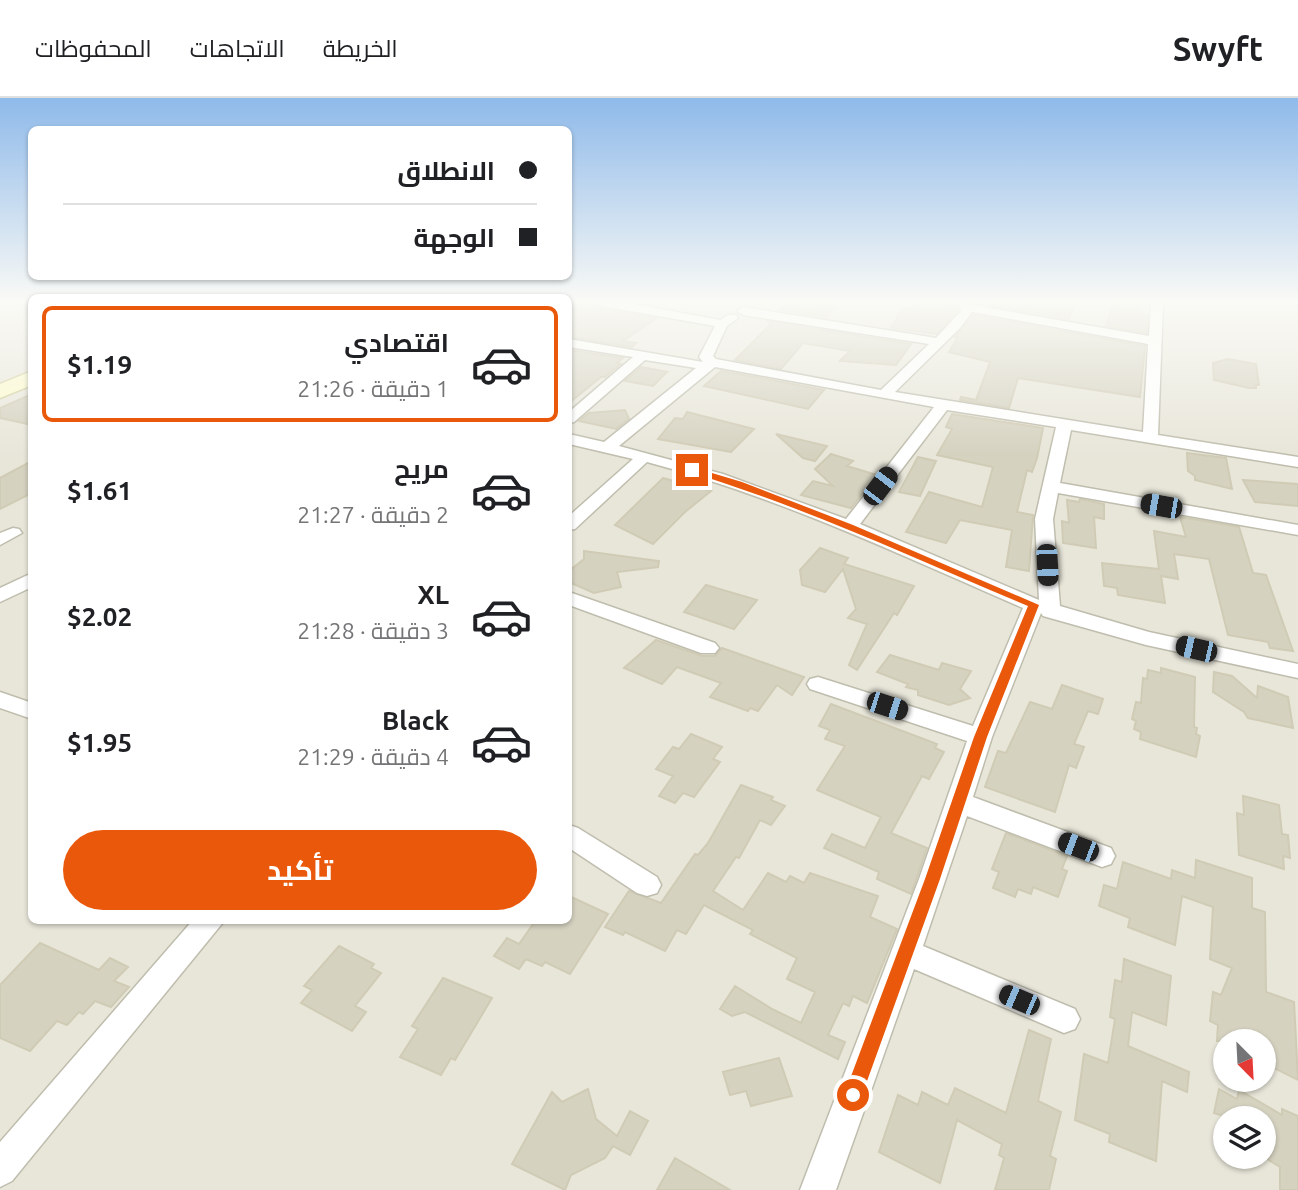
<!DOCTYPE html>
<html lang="ar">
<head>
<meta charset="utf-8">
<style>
	:root { --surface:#fff; --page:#f2f2f2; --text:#202124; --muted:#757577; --line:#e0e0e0; --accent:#ea580c }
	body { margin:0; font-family:Ubuntu,Cairo,sans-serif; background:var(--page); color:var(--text); direction:rtl; height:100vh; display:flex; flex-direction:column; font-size:26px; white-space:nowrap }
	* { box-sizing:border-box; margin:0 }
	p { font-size:23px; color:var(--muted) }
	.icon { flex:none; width:38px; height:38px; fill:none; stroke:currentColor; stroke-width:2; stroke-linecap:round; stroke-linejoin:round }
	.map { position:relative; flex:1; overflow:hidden; direction:ltr }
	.drawer { position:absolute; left:28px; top:196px; width:544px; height:630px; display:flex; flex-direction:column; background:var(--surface); border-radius:10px; box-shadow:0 2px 5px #0004; direction:rtl }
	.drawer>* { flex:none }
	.banner { position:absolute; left:28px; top:28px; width:544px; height:154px; border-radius:10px; box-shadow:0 2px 5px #0004; direction:rtl; display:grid; align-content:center; height:154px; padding:0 35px; background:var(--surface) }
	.needle { width:46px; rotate:156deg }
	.buttons { position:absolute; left:1213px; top:931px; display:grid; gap:14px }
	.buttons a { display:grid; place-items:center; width:63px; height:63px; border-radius:50%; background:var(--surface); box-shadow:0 2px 5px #0004; font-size:35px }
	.end { position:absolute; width:32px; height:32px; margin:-16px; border:9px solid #ea580c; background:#fff; box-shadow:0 0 0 4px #fff }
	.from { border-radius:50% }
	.car { position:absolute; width:21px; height:42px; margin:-21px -10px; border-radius:9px; box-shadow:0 0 5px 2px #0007; background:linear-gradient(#222 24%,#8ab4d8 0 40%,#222 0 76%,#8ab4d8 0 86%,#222 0) }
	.banner b { display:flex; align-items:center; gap:24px; height:66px; font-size:26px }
	.banner b+b { border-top:2px solid var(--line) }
	.banner i { width:18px; height:18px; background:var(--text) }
	ul { padding:12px 0 0; list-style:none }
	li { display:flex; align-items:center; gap:21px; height:116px; margin:0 14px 10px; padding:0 21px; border:4px solid transparent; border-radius:10px }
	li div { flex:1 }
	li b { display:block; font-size:26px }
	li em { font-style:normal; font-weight:700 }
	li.on { border-color:var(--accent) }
	li>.icon { width:63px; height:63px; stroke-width:1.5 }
	.primary-button { display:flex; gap:14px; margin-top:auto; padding:14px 35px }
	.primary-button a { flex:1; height:80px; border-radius:42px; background:var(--accent); color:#fff; font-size:28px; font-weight:700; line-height:80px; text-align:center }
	header { display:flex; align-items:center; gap:42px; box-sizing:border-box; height:98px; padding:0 35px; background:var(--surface); border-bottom:2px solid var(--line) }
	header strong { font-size:33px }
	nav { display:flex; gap:38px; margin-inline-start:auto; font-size:24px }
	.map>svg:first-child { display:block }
	.residential { fill:#e8e6d9; fill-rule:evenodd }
	.building { fill:#d5d2c0; stroke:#d0cbb4; stroke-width:2 }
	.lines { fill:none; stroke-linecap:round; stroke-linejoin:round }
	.street-casing { stroke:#bfbdad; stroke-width:3 }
	.secondary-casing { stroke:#d1ce9d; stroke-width:3 }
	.street { fill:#fff; fill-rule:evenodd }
	.secondary { fill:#fcfacd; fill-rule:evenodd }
	.route { fill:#ea580c }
</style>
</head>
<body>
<header>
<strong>Swyft</strong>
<nav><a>الخريطة</a><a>الاتجاهات</a><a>المحفوظات</a></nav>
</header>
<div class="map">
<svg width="1298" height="1092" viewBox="0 0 1298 1092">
	<rect width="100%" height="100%" fill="#f4f3ea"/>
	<path class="residential" d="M0,204H31L32,822H569V204H1298V1092H0ZM1225,943H1264V982H1225ZM1225,1020H1264V1059H1225Z"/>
	<path class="building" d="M569,204L594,205L602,211L657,220L623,243L636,245L632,249L569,239Z
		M790,204H813L836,208L826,220L780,212Z
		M919,204H949L946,207L957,209L958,212L937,236L891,230L902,211L915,209Z
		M993,204H1076L1069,221L990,208Z
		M1114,204H1140L1138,215L1148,217L1147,235L1106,228Z
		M973,217L1145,248L1140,299L1018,280L1009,310L960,302L961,299L976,302L990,264L949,254L958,239H955Z
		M766,223L911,246L896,267L840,263L850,253L803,245L781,271L735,262L772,225Z
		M569,252L623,260L617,265L621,266L605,279H601L569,305Z
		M1228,261L1256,266L1259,287H1256V290H1249L1214,282L1213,265Z
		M641,269L667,274L653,288L625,283Z
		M721,273L772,282L824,292L808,311L704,288Z
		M32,296V327L0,320V310Z
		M625,312L629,321L616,331L579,323L589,315Z
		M687,314L754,331L731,354L658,341L675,320L683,321Z
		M952,316L1043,330L1037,360L1032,374L1027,372L1017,414L1033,417L1029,473L1006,469L1012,432L960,422L946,445L906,434L929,394L982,409L993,369L937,357L952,331L946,329Z
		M776,336L827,348L815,363L803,360Z
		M1187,355L1226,360L1232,391L1195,382V378L1188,373Z
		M831,356L853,363L847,368L877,377L851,410L801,397L813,383L833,388L815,371Z
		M918,359L936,363L920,398L899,394Z
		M32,363V395L0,411V380Z
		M663,380L711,393L685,414L653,446L615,427Z
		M1243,382L1298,386V408L1255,404Z
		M1080,401L1104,406V421L1094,419L1096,450L1063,445L1062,423L1069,425L1067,402L1079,404Z
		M1180,419L1239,429L1253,475L1266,477L1293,553L1270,550L1268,544L1228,537L1209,461L1174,456L1178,481L1161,478L1165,505L1118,497L1117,490L1104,488L1102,465L1159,471L1154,433L1186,439Z
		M820,450L848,460L844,466L914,488L897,517L894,515L857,572L849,567L867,526L848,520L856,511L843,471L825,494L802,487L800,472Z
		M584,453L659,463L658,469L617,474L621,489L594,495L569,484V473L584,461Z
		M706,487L757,502L734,531L684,514Z
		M656,542L702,558H715L722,550L804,579L792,597L777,587L758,613L750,610L748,613L710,599L721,585L677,569L662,586L624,570Z
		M890,557L939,572L942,565L971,573L960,591L970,600L949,607L918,597V592L906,589L908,586L877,574Z
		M1161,570L1195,579L1194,629L1197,630L1196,636L1200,638L1196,659L1140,641L1141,634L1134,631L1136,623L1132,621L1136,604L1141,605L1143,580L1147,581L1148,572L1161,575Z
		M1214,574L1232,578L1257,600L1258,588L1288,599L1293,630L1248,620L1244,614L1213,594Z
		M1062,587L1103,601L1098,616L1088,613L1074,646L1084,649L1076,670L1069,667L1055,714L985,689L998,653L1006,655L1030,604L1052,611Z
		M831,606L937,646L935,650L944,654L929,681L922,678L891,735L927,750L911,796L877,781L879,774L824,750L832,736L865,750L881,719L817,692L845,648L825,641L830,632L819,628Z
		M691,636L722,649L713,661L720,664L694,699L683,695L675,705L659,698L673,678L656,671L673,649L679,651Z
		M741,687L773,699L771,702L785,708L771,727L760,722L739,760L736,759L713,793L743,812L768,775L786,784L790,778L804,785L810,775L878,798L870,819L897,831L867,905L853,898L849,908L843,905L828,937L845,944L838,961L745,914L732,918L720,911L735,888L772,911L801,925L815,894L787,881L797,860L750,836L753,832L704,807L686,836L677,832L665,853L625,834L623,837L605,829L629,793L661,805L695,756L698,757L708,745Z
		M1243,698L1279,707L1282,736L1288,737L1290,760L1283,758L1284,771L1239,757L1237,715L1244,717Z
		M1006,735L1067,758L1062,771L1067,773L1058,799L1033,789L1031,796L1018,791L1015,799L993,790L999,774L992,771Z
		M1196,762L1252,780V810L1265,814L1266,894L1294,904L1298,982L1264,965V943H1217L1218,927L1210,923L1213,894L1221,897L1232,870L1210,861L1213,809L1182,798L1175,847L1128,829L1130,820L1099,808L1104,787L1117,791L1123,764L1171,781L1172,772L1195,780Z
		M569,798L608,816L570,876L545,864L542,868L526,861L519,871L494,858L507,840L519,846L536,822H569Z
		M40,845L99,872L110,860L128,869L114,883L129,889L111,909L95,903L83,916L79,914L67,927L57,923L30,953L0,940V887Z
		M339,848L374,866L371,870L381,875L355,908L366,914L352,933L301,905L312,892L304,888Z
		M1124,861L1171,878L1166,927L1132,914L1128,948L1189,974L1187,994L1162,983L1156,1063L1109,1044L1110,1036L1075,1022L1084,956L1108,965L1115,921L1110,919L1115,882L1122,884Z
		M443,880L492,900L455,962L451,960L441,977L400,959L418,931L412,928Z
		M1029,932L1051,941L1038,1003L1061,1014L1050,1058L1056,1061L1049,1092H995L1004,1060L999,1057L1002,1046L957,1022L940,1085L879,1054L898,997L918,1007L922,994L948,1007L955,990L1006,1015Z
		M779,960L792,998L751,1008L746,993L730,997L723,974Z
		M588,991L596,1021L617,1038L630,1013L648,1023L630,1057L613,1048L605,1060L571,1077L565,1092L512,1066L552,994L562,1004Z
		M1219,991L1237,1001L1239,992L1282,1017V1011L1298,1018V1092H1280V1069L1264,1059V1020H1230L1214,1015Z
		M675,1060L730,1092H657Z"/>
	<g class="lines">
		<defs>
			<path id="street" d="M596,204H623L720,222L728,217H736L738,220L727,228L713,258L716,261L881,292L929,246L743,217L737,213L743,209L936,240L961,213L959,204H971L972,207L1149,238L1151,204H1163L1158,337L1298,359V369L1071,332L1060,385L1298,427V437L1058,395L1053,421L1060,508L1149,534L1298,566V580L1146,547L1043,518L1041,515L992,639L973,699L1111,750L1115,758L1111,766L1102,769L967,718L923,848L1075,911L1080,921L1075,931L1064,935L914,871L836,1092H800L919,781L967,643L810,591L807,586L810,581L818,579L973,628L1023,510C899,456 778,399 647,364L575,431L569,432V418L633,361L569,346V336L604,344L696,270L645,262L574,324L569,325V314L633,259L569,249V241L703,264L699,259L715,228L602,208ZM972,214L1148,246L1143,334L895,294L960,230ZM715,269L934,309L846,421L723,376L619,348ZM947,312L1056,329L1035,421L1039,502L860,426Z
				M13,430L19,431L22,435L0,447V435Z
				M32,475V489L0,504V490Z
				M569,494L715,545L719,550L715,555H701L569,507Z
				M0,594L32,605V621L0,610Z
				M569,727L578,730L657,779L661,787L657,795L647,798L637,795L569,750Z
				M193,822H225L12,1083L0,1089V1044Z"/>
			<path id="secondary" d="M32,273V287L0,300V286Z"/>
		</defs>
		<use href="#street" class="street-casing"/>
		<use href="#secondary" class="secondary-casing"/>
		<use href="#street" class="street"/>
		<use href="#secondary" class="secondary"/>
	</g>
	<linearGradient id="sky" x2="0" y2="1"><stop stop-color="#8fbaea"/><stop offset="0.57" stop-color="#fafaf6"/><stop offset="1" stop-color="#fafaf6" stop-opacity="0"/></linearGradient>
	<rect width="1298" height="357" fill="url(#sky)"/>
	<path class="route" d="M692,369L742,384L853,427L1039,507L987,639L940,781L862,997L859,1003L853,1006L847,1003L844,997L925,781L974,639L1028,508C916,461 805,409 689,374V370Z"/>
</svg>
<div class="buttons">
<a><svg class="needle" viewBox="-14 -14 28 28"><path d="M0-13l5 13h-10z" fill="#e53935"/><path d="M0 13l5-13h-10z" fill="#757577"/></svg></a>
<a><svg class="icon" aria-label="layers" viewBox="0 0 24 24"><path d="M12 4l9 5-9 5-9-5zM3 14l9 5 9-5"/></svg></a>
</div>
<i class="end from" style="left:853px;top:997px"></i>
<i class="end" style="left:692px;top:372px"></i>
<i class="car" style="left:880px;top:388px;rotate:37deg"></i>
<i class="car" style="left:1161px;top:408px;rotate:280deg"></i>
<i class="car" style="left:1047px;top:467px;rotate:177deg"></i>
<i class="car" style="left:1196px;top:551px;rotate:283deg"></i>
<i class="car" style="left:887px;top:608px;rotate:108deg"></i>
<i class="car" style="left:1078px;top:749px;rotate:291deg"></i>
<i class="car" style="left:1019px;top:902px;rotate:293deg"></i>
<div class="banner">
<b><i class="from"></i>الانطلاق</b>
<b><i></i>الوجهة</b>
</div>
<section class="drawer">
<ul>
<li class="on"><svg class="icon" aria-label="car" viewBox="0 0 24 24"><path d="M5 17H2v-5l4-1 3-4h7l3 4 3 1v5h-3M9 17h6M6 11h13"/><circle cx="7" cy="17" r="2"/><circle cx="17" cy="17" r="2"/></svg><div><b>اقتصادي</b><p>1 دقيقة · 21:26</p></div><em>$1.19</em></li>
<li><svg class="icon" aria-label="car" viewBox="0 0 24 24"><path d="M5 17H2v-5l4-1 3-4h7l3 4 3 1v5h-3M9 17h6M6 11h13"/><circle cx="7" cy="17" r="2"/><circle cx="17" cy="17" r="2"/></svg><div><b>مريح</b><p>2 دقيقة · 21:27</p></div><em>$1.61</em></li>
<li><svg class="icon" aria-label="car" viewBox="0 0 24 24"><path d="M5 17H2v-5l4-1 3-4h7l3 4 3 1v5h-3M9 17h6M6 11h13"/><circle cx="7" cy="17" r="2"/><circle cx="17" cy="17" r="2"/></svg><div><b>XL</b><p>3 دقيقة · 21:28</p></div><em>$2.02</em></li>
<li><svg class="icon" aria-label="car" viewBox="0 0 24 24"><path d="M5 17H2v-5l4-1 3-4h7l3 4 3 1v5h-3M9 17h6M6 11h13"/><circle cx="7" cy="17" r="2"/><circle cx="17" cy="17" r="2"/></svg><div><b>Black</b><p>4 دقيقة · 21:29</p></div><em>$1.95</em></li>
</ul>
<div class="primary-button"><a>تأكيد</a></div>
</section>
</div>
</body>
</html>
